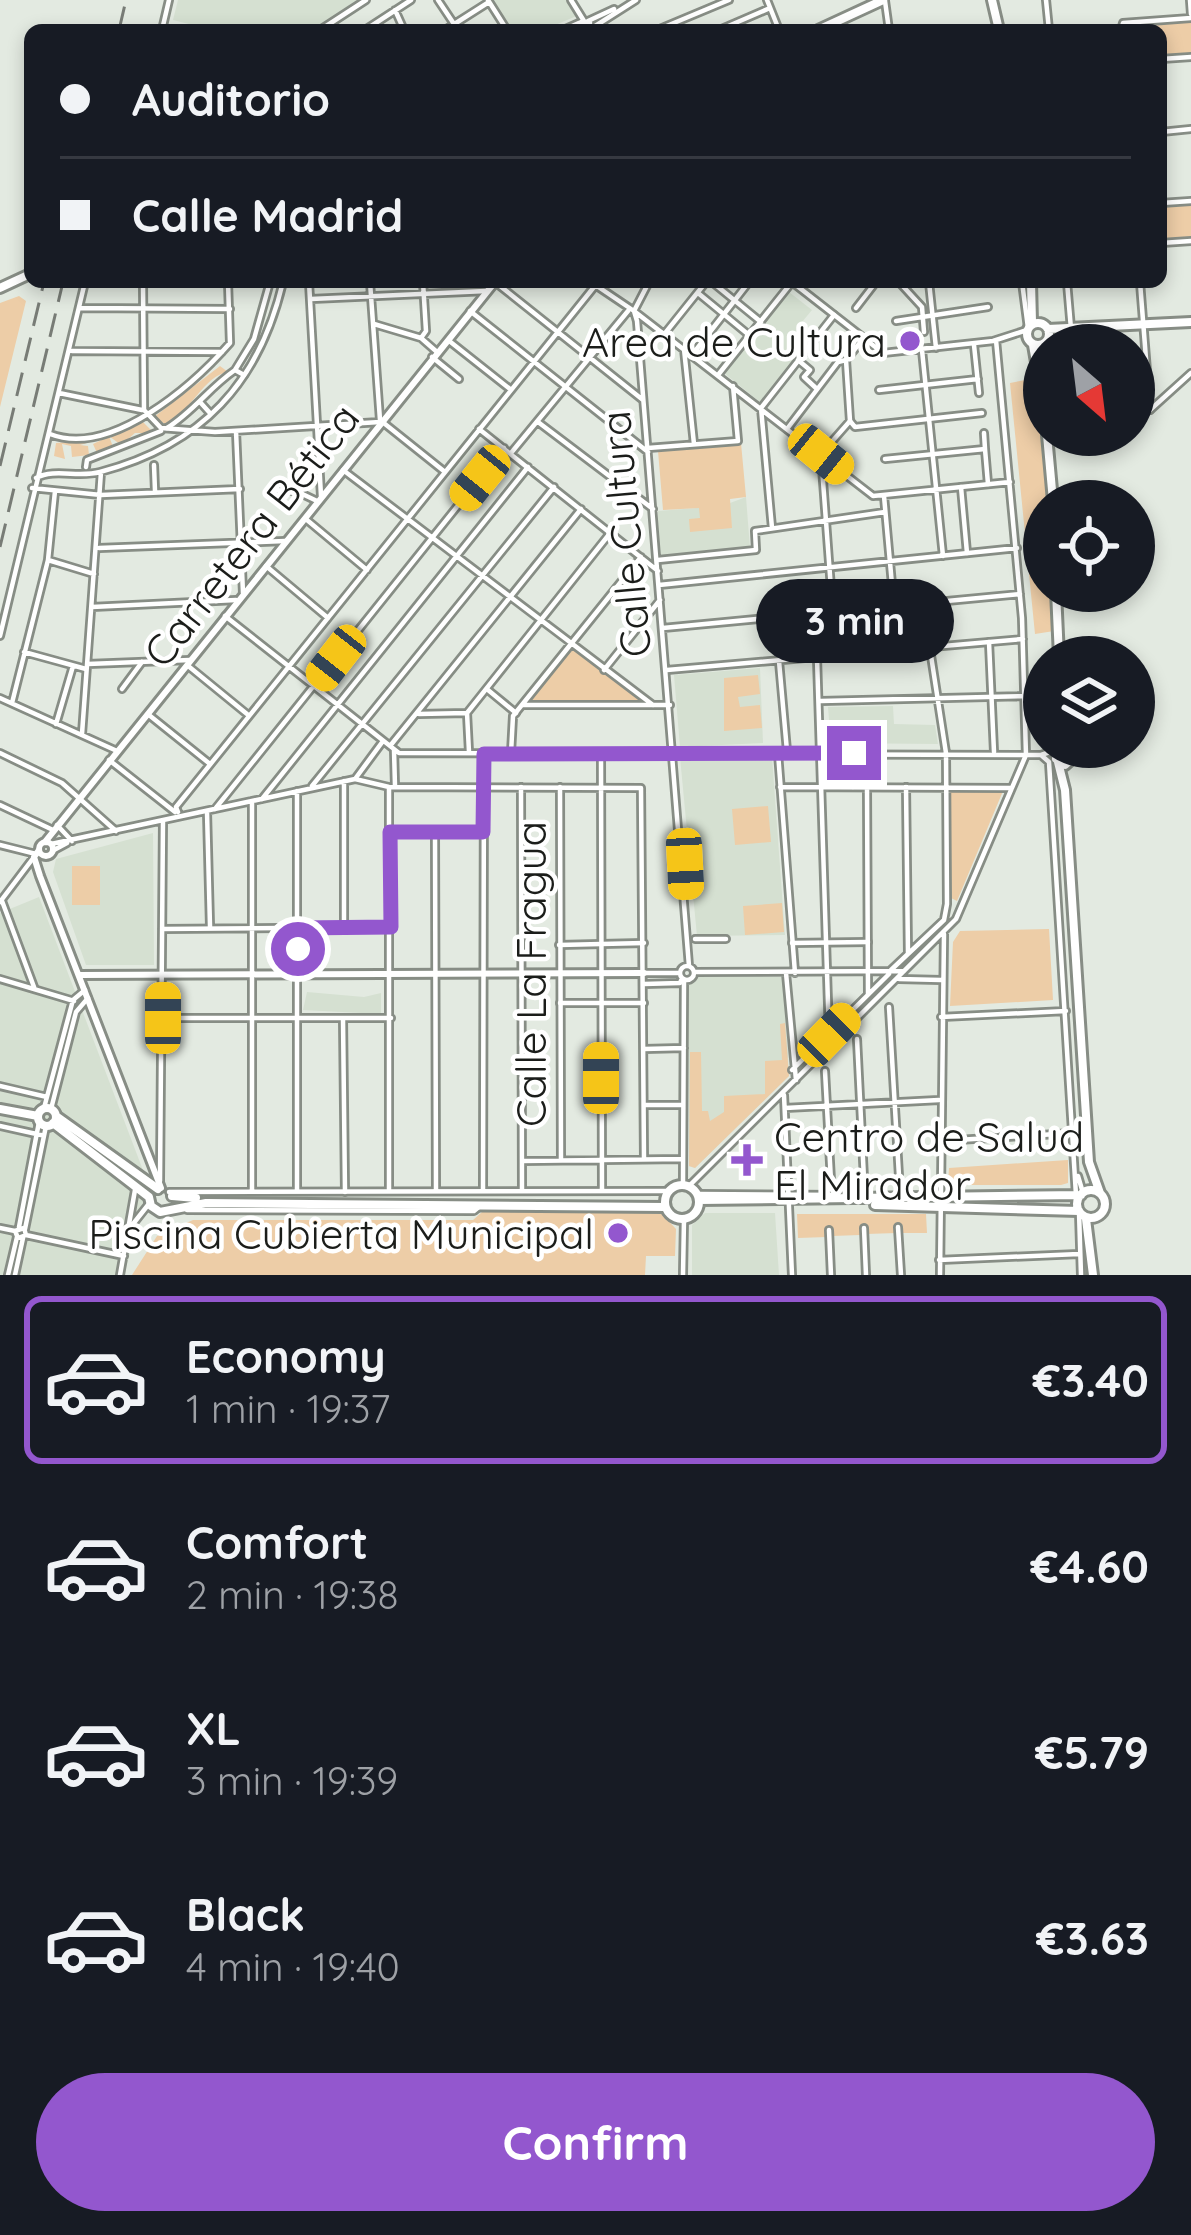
<!DOCTYPE html>
<html lang="en">
<head>
<meta charset="utf-8">
<style>
	:root { --surface:#171b24; --page:#20242c; --text:#f1f3f6; --muted:#9ea1a6; --line:#363941; --accent:#9357ce }
	body { margin:0; font-family:Quicksand,sans-serif; background:var(--page); color:var(--text); height:100vh; display:flex; flex-direction:column; font-size:45px; white-space:nowrap }
	* { box-sizing:border-box; margin:0 }
	p { font-size:39px; color:var(--muted) }
	.icon { flex:none; width:66px; height:66px; fill:none; stroke:currentColor; stroke-width:2; stroke-linecap:round; stroke-linejoin:round }
	.map { position:relative; height:1275px; overflow:hidden }
	.drawer { display:flex; flex-direction:column; background:var(--surface); flex:1 }
	.drawer>* { flex:none }
	.banner { position:absolute; left:24px; top:24px; width:1143px; height:264px; border-radius:18px; box-shadow:0 6px 18px #0003; display:grid; align-content:center; height:264px; padding:0 36px; background:var(--surface) }
	.needle { width:78px; rotate:152deg }
	.controls { position:absolute; left:1023px; top:324px; display:grid; gap:24px }
	.controls a { display:grid; place-items:center; width:132px; height:132px; border-radius:50%; background:var(--surface); box-shadow:0 6px 18px #0003; font-size:60px }
	.end { position:absolute; width:54px; height:54px; margin:-27px; border:15px solid #9357ce; background:#fff; box-shadow:0 0 0 6px #fff }
	.from { border-radius:50% }
	.bubble { position:absolute; height:84px; border-radius:42px; background:var(--surface); box-shadow:0 6px 18px #0003; font-size:39px; font-weight:700; line-height:84px; text-align:center }
	.car { position:absolute; width:36px; height:72px; margin:-36px -18px; border-radius:15px; box-shadow:0 0 9px 3px #0007; background:linear-gradient(#f5c518 24%,#345 0 40%,#f5c518 0 76%,#345 0 86%,#f5c518 0) }
	.banner b { display:flex; align-items:center; gap:42px; height:114px; font-size:45px }
	.banner b+b { border-top:3px solid var(--line) }
	.banner i { width:30px; height:30px; background:var(--text) }
	ul { padding:21px 0 0; list-style:none }
	li { display:flex; align-items:center; gap:36px; height:168px; margin:0 24px 18px; padding:0 12px; border:6px solid transparent; border-radius:18px }
	li div { flex:1 }
	li b { display:block; font-size:45px }
	li em { font-style:normal; font-weight:700 }
	li.active { border-color:var(--accent) }
	li>.icon { width:108px; height:108px; stroke-width:1.5 }
	.primary-button { display:flex; gap:24px; margin-top:auto; padding:24px 36px }
	.primary-button a { flex:1; height:138px; border-radius:72px; background:var(--accent); color:#fff; font-size:48px; font-weight:700; line-height:138px; text-align:center }
	.map>svg:first-child { display:block }
	.built { fill:#d5e0d1 }
	.green { fill:#edcda7 }
	.lines { fill:none; stroke-linecap:round; stroke-linejoin:round }
	.pedestrian-casing { stroke:#878d85; stroke-width:10 }
	.minor-casing { stroke:#878d85; stroke-width:10 }
	.tertiary-casing { stroke:#878d85; stroke-width:12 }
	.secondary-casing { stroke:#878d85; stroke-width:14 }
	.pedestrian { stroke:#fff; stroke-width:4.5 }
	.minor { stroke:#fff; stroke-width:4.5 }
	.tertiary { stroke:#fff; stroke-width:6 }
	.secondary { stroke:#fff; stroke-width:8 }
	.rail { stroke:#787c76; stroke-width:3; stroke-dasharray:24 12; stroke-linecap:butt }
	.route { stroke:#9357ce; stroke-width:15 }
	.poi-dot { fill:#9357ce; stroke:#fff; stroke-width:4.5 }
	.labels { text-anchor:middle; dominant-baseline:central; stroke-width:9; stroke-linejoin:round; paint-order:stroke }
	.poi-label { font-size:42px; fill:#1b1d1a; stroke:#fff; text-anchor:end }
	.street-label { font-size:42px; fill:#1b1d1a; stroke:#fff }
</style>
</head>
<body>
<div class="map">
<svg width="1191" height="1275" viewBox="0 0 1191 1275">
	<rect width="100%" height="100%" fill="#e3eae1"/>
	<path class="built" d="M178,0H360L313,30H213L173,20Z
		M493,0H569L579,15L543,30H512Z
		M789,292L812,310L802,322L816,333L761,403L724,373Z
		M746,497L750,548L658,556V511L722,506Z
		M760,668L763,743L680,747L674,675Z
		M893,706L894,724L935,725L938,744L831,743L828,707Z
		M680,757H772L785,935L697,936Z
		M153,833L154,965H86L53,872L56,859Z
		M39,897L149,1186L124,1275H0V913Z
		M698,977H784L789,1076L695,1168L689,1166L688,984Z
		M307,992L364,997L381,993V1014L303,1010Z
		M705,1213H775L779,1275H692V1225Z"/>
	<path class="green" d="M1191,18V57L1161,59V30H1121L1123,23Z
		M1191,201V241L1161,243V203Z
		M19,296L26,301L0,407V303Z
		M220,366L228,372C204,375 191,413 165,424L154,417Z
		M1036,378L1047,501L1044,591H1051L1054,631L1035,634L1010,383Z
		M141,420L154,433H135L121,445L109,436L113,447L97,453L93,444L108,437L80,445L88,446L89,455L72,457L71,446L62,444L65,459L54,456L56,443L89,440Z
		M741,443L746,497L730,499L732,528L690,532L689,519L700,518L699,508L663,510L658,451Z
		M572,648L640,699V701L529,703Z
		M758,675L760,694L738,697L740,707L760,705L762,728L724,731V678Z
		M1003,791L957,901L951,898L950,792Z
		M768,806L771,842L735,845L732,809Z
		M72,866H100V905H72Z
		M782,903L784,932L745,935L743,906Z
		M1049,929L1053,1000L950,1006L953,942L960,931Z
		M785,1023L789,1076L695,1168L689,1166L690,1052H701L702,1111H708L710,1121L724,1112V1096L765,1094V1061L782,1060L780,1024Z
		M1068,1160V1183L1061,1185H948L949,1168Z
		M527,1208L662,1214L676,1229L675,1256H646L645,1275H132L157,1236L193,1220H473L482,1212Z
		M797,1214H926L927,1233H900L903,1226L898,1222L893,1227L897,1233L866,1234L864,1225L860,1235L832,1236L828,1226L827,1237L798,1238Z"/>
	<g class="lines">
		<defs>
			<path id="pedestrian" d="M571,0L584,21
				M712,282L761,322
				M861,282H862
				M899,282L922,307L924,332
				M698,293L749,335
				M856,308L876,282
				M896,321L988,307
				M974,345L979,393
				M692,355L749,282
				M798,360L810,370L804,377L817,389
				M235,370L254,339L270,282
				M718,375L792,282
				M879,390L978,379
				M200,402L209,412
				M761,408L834,315
				M1150,410L1191,373
				M850,421L855,427L982,413
				M167,428C194,411 209,388 235,370L244,375
				M787,429L838,362L846,360
				M985,449L988,484
				M885,459L985,449L984,433
				M86,467L87,460L161,431
				M961,487L967,553
				M271,490L296,491L317,501
				M989,642L994,752
				M122,689L142,662
				M488,690L516,713
				M853,787V753
				M2,901L34,987
				M695,939H726
				M792,943L868,942
				M559,945L644,943
				M560,1003H644
				M343,1019L345,1192"/>
			<path id="minor" d="M438,0L458,30
				M488,0L507,30
				M767,0L779,30
				M1046,0L1049,30
				M1190,0L1191,14
				M885,1L889,30
				M395,10L404,30
				M588,21L614,9
				M592,28L636,0
				M162,30L169,0
				M320,30L366,0
				M365,30L411,0
				M445,30L489,2
				M563,30L581,22
				M580,30L581,22L590,23
				M657,30L729,0
				M719,30L770,8
				M1121,30L1123,23L1191,18
				M1161,59L1191,57
				M1161,132L1191,129
				M1161,203L1191,201
				M1161,243L1191,241
				M143,282L144,410L161,428L215,432L380,422
				M309,282L321,496
				M370,282L380,420L445,472
				M495,282L643,400
				M591,282L634,311L637,321L689,966
				M649,282L634,311L873,496L1010,482
				M792,282L883,353L993,341L1027,330
				M929,282L936,348
				M1022,282L1028,328
				M1067,282L1071,329
				M1140,282L1150,410
				M311,299L486,291
				M80,308L230,309
				M470,311L648,452
				M374,324L421,338L437,352
				M666,332L706,282
				M421,338L426,331L423,282
				M448,340L510,389
				M684,349L694,444
				M922,350L943,556
				M72,351L222,352
				M432,357L459,379
				M59,393L142,410
				M761,408L772,528
				M538,422L653,509
				M479,429L658,571
				M236,431L243,593
				M50,434C111,458 193,385 230,343L228,282
				M648,448L738,441L733,386
				M511,453L628,311
				M154,465L155,491
				M343,470L653,705
				M36,478C55,468 78,478 100,472C202,445 259,383 283,282
				M32,488L101,495L240,489
				M884,496L898,651
				M307,520L367,570
				M99,548L285,541
				M48,560L94,574
				M658,560L756,550L755,531L885,512
				M266,566L328,618
				M659,585L1017,548
				M92,607L236,600
				M225,616L399,753L1041,755
				M663,628L1020,594
				M0,636L85,282
				M24,652L86,669
				M836,656L821,454L850,421L846,360L863,339
				M817,658L829,1035
				M779,661L787,751
				M88,664L190,660
				M187,665L247,714
				M604,670L660,600
				M667,670L1023,639
				M0,698L117,751
				M821,701L1024,696
				M12,703L48,560L55,491
				M522,705H670
				M419,714L467,713
				M149,715L210,764
				M56,724L73,666
				M82,734L101,472
				M390,746L581,509
				M394,750L395,786
				M1056,750L1041,755L1049,762L1076,1195
				M469,752L467,713L611,532
				M0,753L62,783L116,831
				M511,753L513,716L641,557
				M601,753L602,1191
				M778,753L795,973
				M109,760L175,812
				M355,779L383,741
				M344,781V926
				M312,786L554,487
				M521,787L522,1189
				M560,787L561,1160
				M780,787L1012,788
				M867,787L868,994
				M906,787L908,954
				M297,791V1191
				M262,799L528,467
				M0,805L53,830
				M215,809L504,448
				M178,812L176,807L598,282
				M207,812L210,926
				M57,825L72,841
				M390,832H480
				M435,833L436,1191
				M51,844L355,779L389,787L641,788L644,1159
				M0,845L36,854
				M54,850L67,843
				M0,902L34,857
				M162,929L391,927
				M680 973a7 7 0 1 1 14 0a7 7 0 1 1-14 0Z
				M891,970L944,920L947,904L946,753L930,649
				M694,972L904,971
				M644,973H680
				M786,973L796,1080
				M0,979L74,1001
				M899,979L941,980
				M644,984L680,983L682,978
				M889,1007L899,1176
				M941,1017L1066,1011
				M163,1018H391
				M857,1039L864,1179
				M644,1049L684,1048
				M792,1070L889,974
				M825,1071L831,1181
				M0,1086L47,1097
				M784,1095L792,1275
				M644,1105H683
				M44,1108L73,1000L85,990
				M785,1108L939,1100
				M51,1109L76,1012L88,998
				M0,1126L41,1135
				M941,1141L1073,1133
				M522,1161L683,1159
				M1078,1176L1083,1193
				M160,1181L163,821
				M683,1184L684,980
				M689,1186L956,919L1026,755L1022,618L996,340
				M389,1189V787
				M483,1190L484,754
				M252,1191V801
				M169,1192L668,1191
				M698,1194L838,1195
				M187,1210L474,1211L480,1206
				M1079,1212L1081,1275
				M133,1224L148,1205
				M19,1227L39,1122
				M898,1227L901,1275
				M0,1228L15,1231
				M24,1228L26,1235L18,1238L15,1231Z
				M864,1228L866,1275
				M25,1229L46,1126
				M829,1230L831,1275
				M26,1235L124,1256
				M939,1260L1079,1254
				M8,1275L17,1237
				M15,1275L23,1238
				M120,1275L135,1190
				M683,1275L684,1219
				M940,1275L944,934"/>
			<path id="tertiary" d="M39 849a7 7 0 1 1 14 0a7 7 0 1 1-14 0Z
				M45,842L495,282
				M39,850L34,857L40,876L161,1188
				M79,975L644,973"/>
			<path id="secondary" d="M992,0L999,30
				M818,30L883,0
				M1031,282L1032,322
				M0,288L30,274
				M1027 334a11 11 0 1 1 22 0a11 11 0 1 1-22 0Z
				M1048,329L1191,322
				M1033,345L1044,408
				M1047,435L1053,501
				M1056,591L1059,657
				M1058,747L1056,759L1065,765L1074,757L1071,747
				M1058,762L1065,790L1089,1162L1100,1193
				M38 1117a9 9 0 1 1 18 0a9 9 0 1 1-18 0Z
				M0,1109L38,1116
				M56,1116L158,1189
				M53,1123L149,1197L151,1206L160,1212L206,1203L665,1207
				M665 1202a17 17 0 1 1 34 0a17 17 0 1 1-34 0Z
				M1077 1204a14 14 0 1 1 28 0a14 14 0 1 1-28 0Z
				M172,1196L196,1198
				M699,1200L1081,1195
				M875,1205L1079,1211
				M1086,1219L1093,1275"/>
		</defs>
		<use href="#pedestrian" class="pedestrian-casing"/>
		<use href="#minor" class="minor-casing"/>
		<use href="#tertiary" class="tertiary-casing"/>
		<use href="#secondary" class="secondary-casing"/>
		<use href="#pedestrian" class="pedestrian"/>
		<use href="#minor" class="minor"/>
		<use href="#tertiary" class="tertiary"/>
		<use href="#secondary" class="secondary"/>
		<path class="rail" d="M119,30L126,0
			M0,466L44,282
			M0,547L63,282"/>
	</g>
	<g class="lines">
		<path class="route" d="M298,949V928L391,927L390,832H483L484,754L854,753"/>
	</g>
	<g class="poi-dot">
		<circle cx="910" cy="341" r="12"/>
		<path d="M741 1142h12v12h12v12h-12v12h-12v-12h-12v-12h12z"/>
		<circle cx="618" cy="1233" r="12"/>
	</g>
	<g class="labels">
		<g class="poi-label">
			<text x="886" y="341">Area de Cultura</text>
			<text x="774" y="1136" text-anchor="start">Centro de Salud<tspan x="774" dy="48">El Mirador</tspan></text>
			<text x="594" y="1233">Piscina Cubierta Municipal</text>
		</g>
		<g class="street-label">
			<text transform="translate(625 534) rotate(-95)">Calle Cultura</text>
			<text transform="translate(251 535) rotate(-52)">Carretera Bética</text>
			<text transform="translate(530 974) rotate(-90)">Calle La Fragua</text>
		</g>
	</g>
</svg>
<div class="controls">
<a><svg class="needle" viewBox="-14 -14 28 28"><path d="M0-13l5 13h-10z" fill="#e53935"/><path d="M0 13l5-13h-10z" fill="#9ea1a6"/></svg></a>
<a><svg class="icon" aria-label="locate" viewBox="0 0 24 24"><circle cx="12" cy="12" r="6"/><path d="M12 2v4M12 18v4M2 12h4M18 12h4"/></svg></a>
<a><svg class="icon" aria-label="layers" viewBox="0 0 24 24"><path d="M12 4l9 5-9 5-9-5zM3 14l9 5 9-5"/></svg></a>
</div>
<i class="end from" style="left:298px;top:949px"></i>
<i class="end" style="left:854px;top:753px"></i>
<div class="bubble" style="left:756px;top:579px;width:198px">3 min</div>
<i class="car" style="left:821px;top:454px;rotate:129deg"></i>
<i class="car" style="left:480px;top:478px;rotate:219deg"></i>
<i class="car" style="left:336px;top:658px;rotate:218deg"></i>
<i class="car" style="left:685px;top:864px;rotate:177deg"></i>
<i class="car" style="left:163px;top:1018px;rotate:0deg"></i>
<i class="car" style="left:829px;top:1035px;rotate:44deg"></i>
<i class="car" style="left:601px;top:1078px;rotate:0deg"></i>
<div class="banner">
<b><i class="from"></i>Auditorio</b>
<b><i></i>Calle Madrid</b>
</div>
</div>
<section class="drawer">
<ul>
<li class="active"><svg class="icon" aria-label="car" viewBox="0 0 24 24"><path d="M5 17H2v-5l4-1 3-4h7l3 4 3 1v5h-3M9 17h6M6 11h13"/><circle cx="7" cy="17" r="2"/><circle cx="17" cy="17" r="2"/></svg><div><b>Economy</b><p>1 min · 19:37</p></div><em>€3.40</em></li>
<li><svg class="icon" aria-label="car" viewBox="0 0 24 24"><path d="M5 17H2v-5l4-1 3-4h7l3 4 3 1v5h-3M9 17h6M6 11h13"/><circle cx="7" cy="17" r="2"/><circle cx="17" cy="17" r="2"/></svg><div><b>Comfort</b><p>2 min · 19:38</p></div><em>€4.60</em></li>
<li><svg class="icon" aria-label="car" viewBox="0 0 24 24"><path d="M5 17H2v-5l4-1 3-4h7l3 4 3 1v5h-3M9 17h6M6 11h13"/><circle cx="7" cy="17" r="2"/><circle cx="17" cy="17" r="2"/></svg><div><b>XL</b><p>3 min · 19:39</p></div><em>€5.79</em></li>
<li><svg class="icon" aria-label="car" viewBox="0 0 24 24"><path d="M5 17H2v-5l4-1 3-4h7l3 4 3 1v5h-3M9 17h6M6 11h13"/><circle cx="7" cy="17" r="2"/><circle cx="17" cy="17" r="2"/></svg><div><b>Black</b><p>4 min · 19:40</p></div><em>€3.63</em></li>
</ul>
<div class="primary-button"><a>Confirm</a></div>
</section>
</body>
</html>
